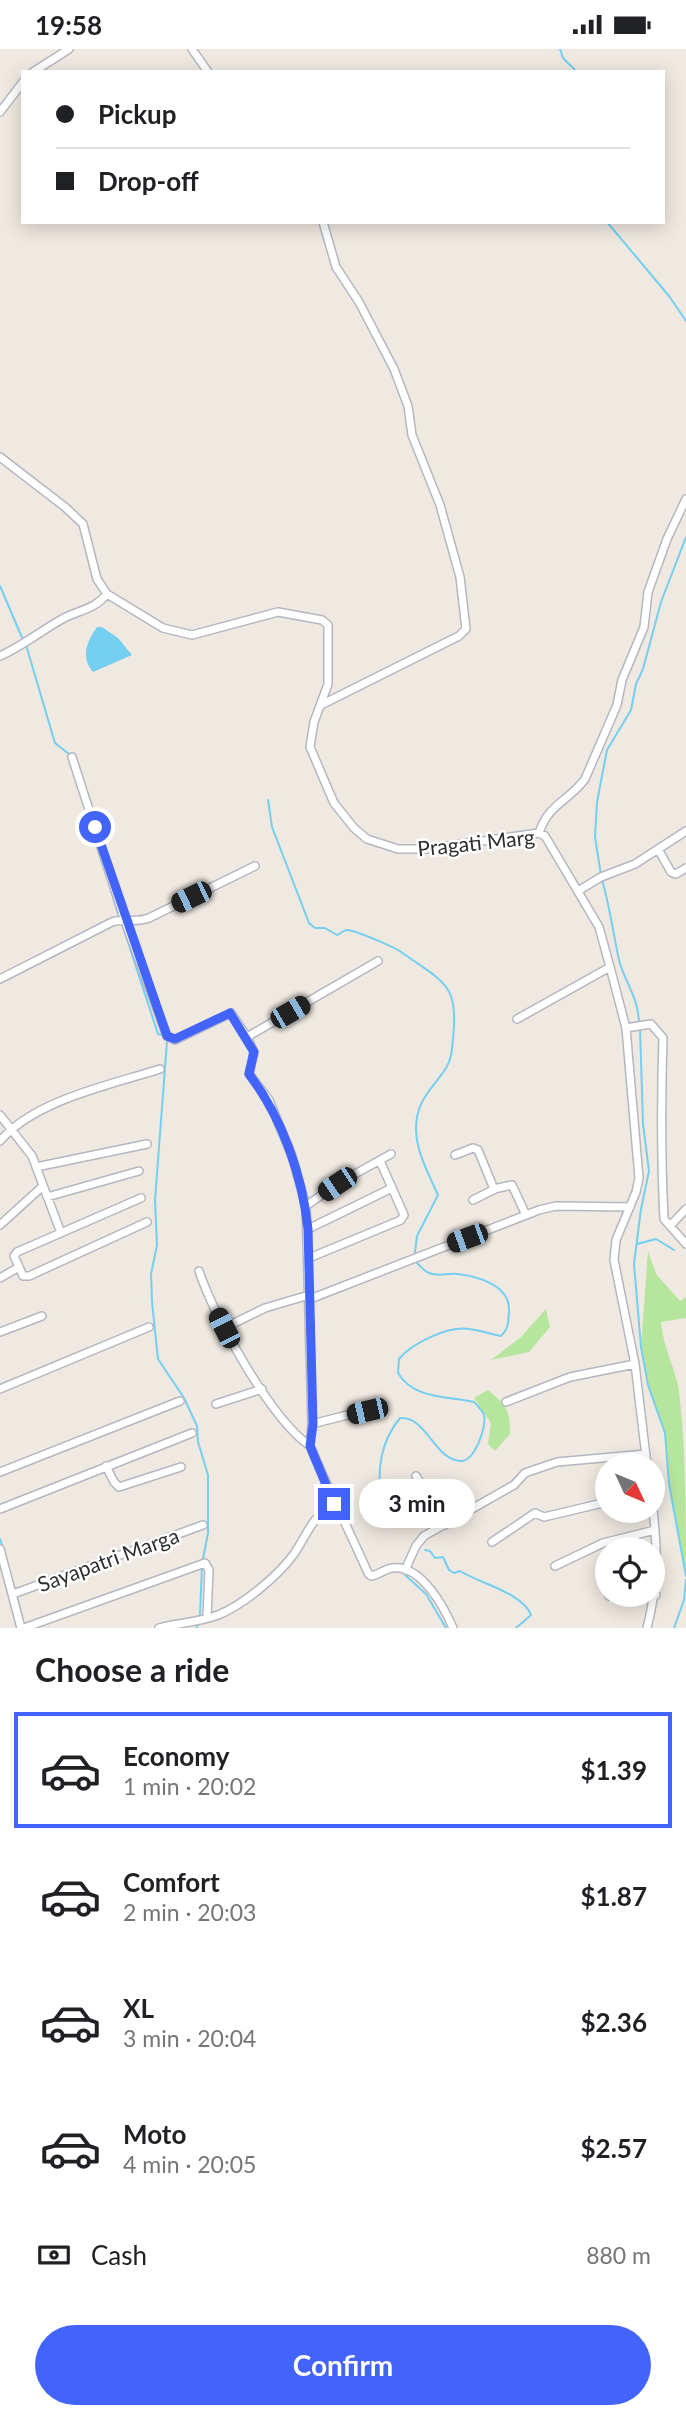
<!DOCTYPE html>
<html lang="en">
<head>
<meta charset="utf-8">
<style>
	:root { --surface:#fff; --page:#f6f6f6; --text:#202124; --muted:#757577; --line:#e0e0e0; --accent:#4264fb }
	body { margin:0; font-family:Lato,sans-serif; background:var(--page); color:var(--text); height:100vh; display:flex; flex-direction:column; font-size:26px; white-space:nowrap }
	* { box-sizing:border-box; margin:0 }
	p { font-size:23px; color:var(--muted) }
	.icon { flex:none; width:38px; height:38px; fill:none; stroke:currentColor; stroke-width:2; stroke-linecap:round; stroke-linejoin:round }
	.map { position:relative; height:1579px; overflow:hidden }
	.sheet { display:flex; flex-direction:column; background:var(--surface); flex:1 }
	.sheet>* { flex:none }
	.top-card { position:absolute; left:21px; top:21px; width:644px; height:154px; border-radius:0px; box-shadow:0 4px 18px #0003; display:grid; align-content:center; height:154px; padding:0 35px; background:var(--surface) }
	.needle { width:46px; rotate:134deg }
	.controls { position:absolute; left:595px; top:1404px; display:grid; gap:14px }
	.controls a { display:grid; place-items:center; width:70px; height:70px; border-radius:50%; background:var(--surface); box-shadow:0 4px 18px #0003; font-size:35px }
	.end { position:absolute; width:32px; height:32px; margin:-16px; border:9px solid #4264fb; background:#fff; box-shadow:0 0 0 4px #fff }
	.from { border-radius:50% }
	.bubble { position:absolute; height:49px; border-radius:24px; background:var(--surface); box-shadow:0 4px 18px #0003; font-size:23px; font-weight:700; line-height:49px; text-align:center }
	.car { position:absolute; width:21px; height:42px; margin:-21px -10px; border-radius:9px; box-shadow:0 0 5px 2px #0007; background:linear-gradient(#222 24%,#8ab4d8 0 40%,#222 0 76%,#8ab4d8 0 86%,#222 0) }
	.top-card b { display:flex; align-items:center; gap:24px; height:66px; font-size:26px }
	.top-card b+b { border-top:2px solid var(--line) }
	.top-card i { width:18px; height:18px; background:var(--text) }
	ul { padding:0; list-style:none }
	li { display:flex; align-items:center; gap:21px; height:116px; margin:0 14px 10px; padding:0 21px; border:4px solid transparent; border-radius:0px }
	li div { flex:1 }
	li b { display:block; font-size:26px }
	li em { font-style:normal; font-weight:700 }
	li.on { border-color:var(--accent) }
	li>.icon { width:63px; height:63px; stroke-width:1.5 }
	h2 { padding:0 35px; font-size:32px; line-height:84px }
	.pay { display:flex; align-items:center; gap:18px; height:77px; padding:0 35px; font-size:26px }
	.pay p { margin-inline-start:auto }
	.cta { display:flex; gap:14px; margin-top:auto; padding:14px 35px }
	.cta a { flex:1; height:80px; border-radius:42px; background:var(--accent); color:#fff; font-size:28px; font-weight:700; line-height:80px; text-align:center }
	.status { display:flex; justify-content:space-between; align-items:center; height:49px; padding:0 35px; background:var(--surface); direction:ltr }
	.status svg { height:19px; fill:currentColor }
	.map>svg:first-child { display:block }
	.green { fill:#b6e59e }
	.water { fill:#75cff0 }
	.lines { fill:none; stroke-linecap:round; stroke-linejoin:round }
	.stream { stroke:#75cff0; stroke-width:2 }
	.street-casing { stroke:#b4b7c1; stroke-width:10 }
	.street { stroke:#fff; stroke-width:7 }
	.route { stroke:#4264fb; stroke-width:9 }
	.labels { text-anchor:middle; dominant-baseline:central; stroke-width:5; stroke-linejoin:round; paint-order:stroke }
	.street-label { font-size:21px; fill:#2e2e2e; stroke:#fff }
</style>
</head>
<body>
<div class="status"><b>19:58</b><svg viewBox="0 0 49 12"><path d="M0 12V9h3v3zM5 12V6h3v6zM10 12V3h3v9zM15 12V0h3v12zM26 1h20v11H26zM47 4h2v5h-2z"/></svg></div>
<div class="map">
<svg width="686" height="1579" viewBox="0 0 686 1579">
	<rect width="100%" height="100%" fill="#efe9e1"/>
	<path class="green" d="M648,1202L656,1225L680,1252L686,1248V1269L661,1273C663,1298 675,1318 679,1342C686,1403 686,1465 686,1527L669,1435L665,1384L648,1336L641,1298Z
		M546,1260L550,1278L529,1303L491,1311L521,1288Z
		M488,1341C507,1357 510,1360 510,1385L495,1402L488,1395L491,1374L474,1349Z"/>
	<path class="water" d="M97,578H102L118,589L132,606L93,623C80,608 87,592 97,578Z"/>
	<g class="lines">
		<path class="stream" d="M560,0L563,9L577,23
			M607,173L669,247L686,272
			M0,537L23,591
			M26,596L55,694L69,705
			M80,744L106,825
			M268,751L272,778L309,874L315,879H325L337,886C340,885 343,882 346,881C353,880 397,899 404,905C445,934 459,936 453,989C452,1000 452,1009 446,1019C432,1041 416,1050 416,1080C416,1102 429,1126 438,1146L417,1187L415,1203
			M601,826L595,788L597,753L607,701L631,661L636,635L643,620L661,553L686,488
			M108,831L118,865
			M602,831C610,858 613,884 619,911C625,934 638,947 639,973
			M122,875L158,985L162,986
			M640,979L643,1075L649,1122L641,1160L634,1215L641,1298L648,1336L665,1384L669,1435L686,1527
			M167,992L155,1151L157,1196L151,1225L152,1253L158,1310L184,1349L197,1377L198,1393L208,1426V1484L203,1510
			M637,1195L656,1190L674,1201
			M382,1451C376,1422 381,1392 400,1369C427,1367 435,1412 461,1412C475,1412 487,1377 484,1366C482,1361 478,1357 474,1353C449,1347 414,1351 398,1324L399,1310C412,1294 448,1277 469,1280C479,1281 490,1285 501,1287C509,1279 508,1274 509,1263C511,1236 477,1227 457,1225C447,1224 438,1228 429,1224C424,1222 421,1218 417,1214
			M0,1490L3,1499
			M425,1501L430,1502L435,1509L443,1508L449,1521L454,1524L460,1522C479,1534 523,1544 531,1566L516,1579
			M8,1518L15,1540
			M404,1525L426,1545L446,1579
			M17,1548L24,1576
			M200,1565L202,1519
			M197,1579L198,1573
			M674,1579L684,1551L686,1531"/>
		<defs>
			<path id="street" d="M192,0L208,23
				M33,23L69,0
				M0,63L23,33
				M0,408L65,458L83,475L97,530L107,545L163,579L192,586L278,563L322,571L328,576V635L314,673L310,698L334,754L354,779L367,790L398,800H426L539,784L545,787L599,878L610,918L626,979L639,1129L636,1143L616,1191L614,1211L635,1315L647,1416
				M0,607C23,597 42,581 64,569C80,561 95,560 107,545
				M321,656L459,587L466,580L460,528L440,456L412,386L408,357L394,320L359,253L336,218L323,173
				M72,708L125,872L167,987L175,991L231,964L247,988
				M539,784C549,754 568,753 585,730L617,656L622,631L644,578L648,543L667,490L686,450
				M658,800L671,823L676,825L686,819
				M578,842L601,828L635,815L686,782
				M0,930L112,873C125,869 135,874 149,869L255,817
				M517,970L610,918
				M626,979L651,975L663,989C661,1050 661,1110 664,1170L686,1195
				M0,1066L32,1107L61,1184
				M0,1092C35,1051 110,1036 160,1020
				M455,1106L473,1099L478,1101L494,1140L512,1136L526,1166
				M36,1118L147,1095
				M47,1148L139,1122
				M473,1151L495,1140
				M306,1157L337,1135L391,1105
				M0,1176L43,1137
				M670,1177L686,1160
				M308,1180L392,1139
				M309,1209L401,1171L404,1166L380,1112
				M19,1218L14,1207L17,1203L141,1149
				M199,1222C214,1268 271,1370 310,1397L312,1375L306,1157L292,1107L269,1051L249,1025L254,1003L247,988L378,912
				M0,1229L19,1218L23,1227H29L147,1173
				M310,1250L539,1161L556,1157L630,1158
				M224,1279L265,1259L309,1246
				M0,1283L42,1267
				M0,1340L149,1278
				M506,1353L570,1328L635,1315
				M216,1355L262,1340
				M312,1375L367,1361
				M310,1397C328,1440 349,1481 368,1524L371,1527C378,1526 385,1520 392,1519C421,1515 444,1558 453,1579
				M106,1417L114,1433L119,1438L181,1418
				M0,1423L180,1352
				M416,1427L445,1476
				M0,1460L192,1384
				M492,1493L535,1464L544,1468L607,1453
				M0,1500L21,1579
				M555,1517L603,1494L655,1481
				M405,1521L416,1497L424,1487L514,1436L525,1424L557,1413L646,1405
				M13,1545L203,1476
				M609,1547L656,1546
				M24,1579L205,1514L209,1521L207,1568
				M159,1579C178,1574 200,1573 218,1566C243,1556 278,1527 294,1505C308,1484 311,1469 334,1455
				M647,1579C658,1535 658,1506 653,1461"/>
		</defs>
		<use href="#street" class="street-casing"/>
		<use href="#street" class="street"/>
	</g>
	<g class="lines">
		<path class="route" d="M95,778L167,987L175,990L230,964L254,1003L249,1025C282,1069 302,1125 308,1180L313,1375L310,1397L334,1455"/>
	</g>
	<g class="labels">
		<g class="street-label">
			<text transform="translate(476 793) rotate(-6)">Pragati Marg</text>
			<text transform="translate(108 1510) rotate(-20)">Sayapatri Marga</text>
		</g>
	</g>
</svg>
<div class="controls">
<a><svg class="needle" viewBox="-14 -14 28 28"><path d="M0-13l5 13h-10z" fill="#e53935"/><path d="M0 13l5-13h-10z" fill="#757577"/></svg></a>
<a><svg class="icon" aria-label="locate" viewBox="0 0 24 24"><circle cx="12" cy="12" r="6"/><path d="M12 2v4M12 18v4M2 12h4M18 12h4"/></svg></a>
</div>
<i class="end from" style="left:95px;top:778px"></i>
<i class="end" style="left:334px;top:1455px"></i>
<div class="bubble" style="left:359px;top:1430px;width:116px">3 min</div>
<i class="car" style="left:191px;top:848px;rotate:244deg"></i>
<i class="car" style="left:290px;top:963px;rotate:60deg"></i>
<i class="car" style="left:337px;top:1135px;rotate:236deg"></i>
<i class="car" style="left:467px;top:1189px;rotate:250deg"></i>
<i class="car" style="left:224px;top:1279px;rotate:333deg"></i>
<i class="car" style="left:367px;top:1362px;rotate:257deg"></i>
<div class="top-card">
<b><i class="from"></i>Pickup</b>
<b><i></i>Drop-off</b>
</div>
</div>
<section class="sheet">
<h2>Choose a ride</h2>
<ul>
<li class="on"><svg class="icon" aria-label="car" viewBox="0 0 24 24"><path d="M5 17H2v-5l4-1 3-4h7l3 4 3 1v5h-3M9 17h6M6 11h13"/><circle cx="7" cy="17" r="2"/><circle cx="17" cy="17" r="2"/></svg><div><b>Economy</b><p>1 min · 20:02</p></div><em>$1.39</em></li>
<li><svg class="icon" aria-label="car" viewBox="0 0 24 24"><path d="M5 17H2v-5l4-1 3-4h7l3 4 3 1v5h-3M9 17h6M6 11h13"/><circle cx="7" cy="17" r="2"/><circle cx="17" cy="17" r="2"/></svg><div><b>Comfort</b><p>2 min · 20:03</p></div><em>$1.87</em></li>
<li><svg class="icon" aria-label="car" viewBox="0 0 24 24"><path d="M5 17H2v-5l4-1 3-4h7l3 4 3 1v5h-3M9 17h6M6 11h13"/><circle cx="7" cy="17" r="2"/><circle cx="17" cy="17" r="2"/></svg><div><b>XL</b><p>3 min · 20:04</p></div><em>$2.36</em></li>
<li><svg class="icon" aria-label="car" viewBox="0 0 24 24"><path d="M5 17H2v-5l4-1 3-4h7l3 4 3 1v5h-3M9 17h6M6 11h13"/><circle cx="7" cy="17" r="2"/><circle cx="17" cy="17" r="2"/></svg><div><b>Moto</b><p>4 min · 20:05</p></div><em>$2.57</em></li>
</ul>
<div class="pay"><svg class="icon" aria-label="cash" viewBox="0 0 24 24"><path d="M3 7h18v10H3z"/><circle cx="12" cy="12" r="2"/></svg>Cash<p>880 m</p></div>
<div class="cta"><a>Confirm</a></div>
</section>
</body>
</html>
